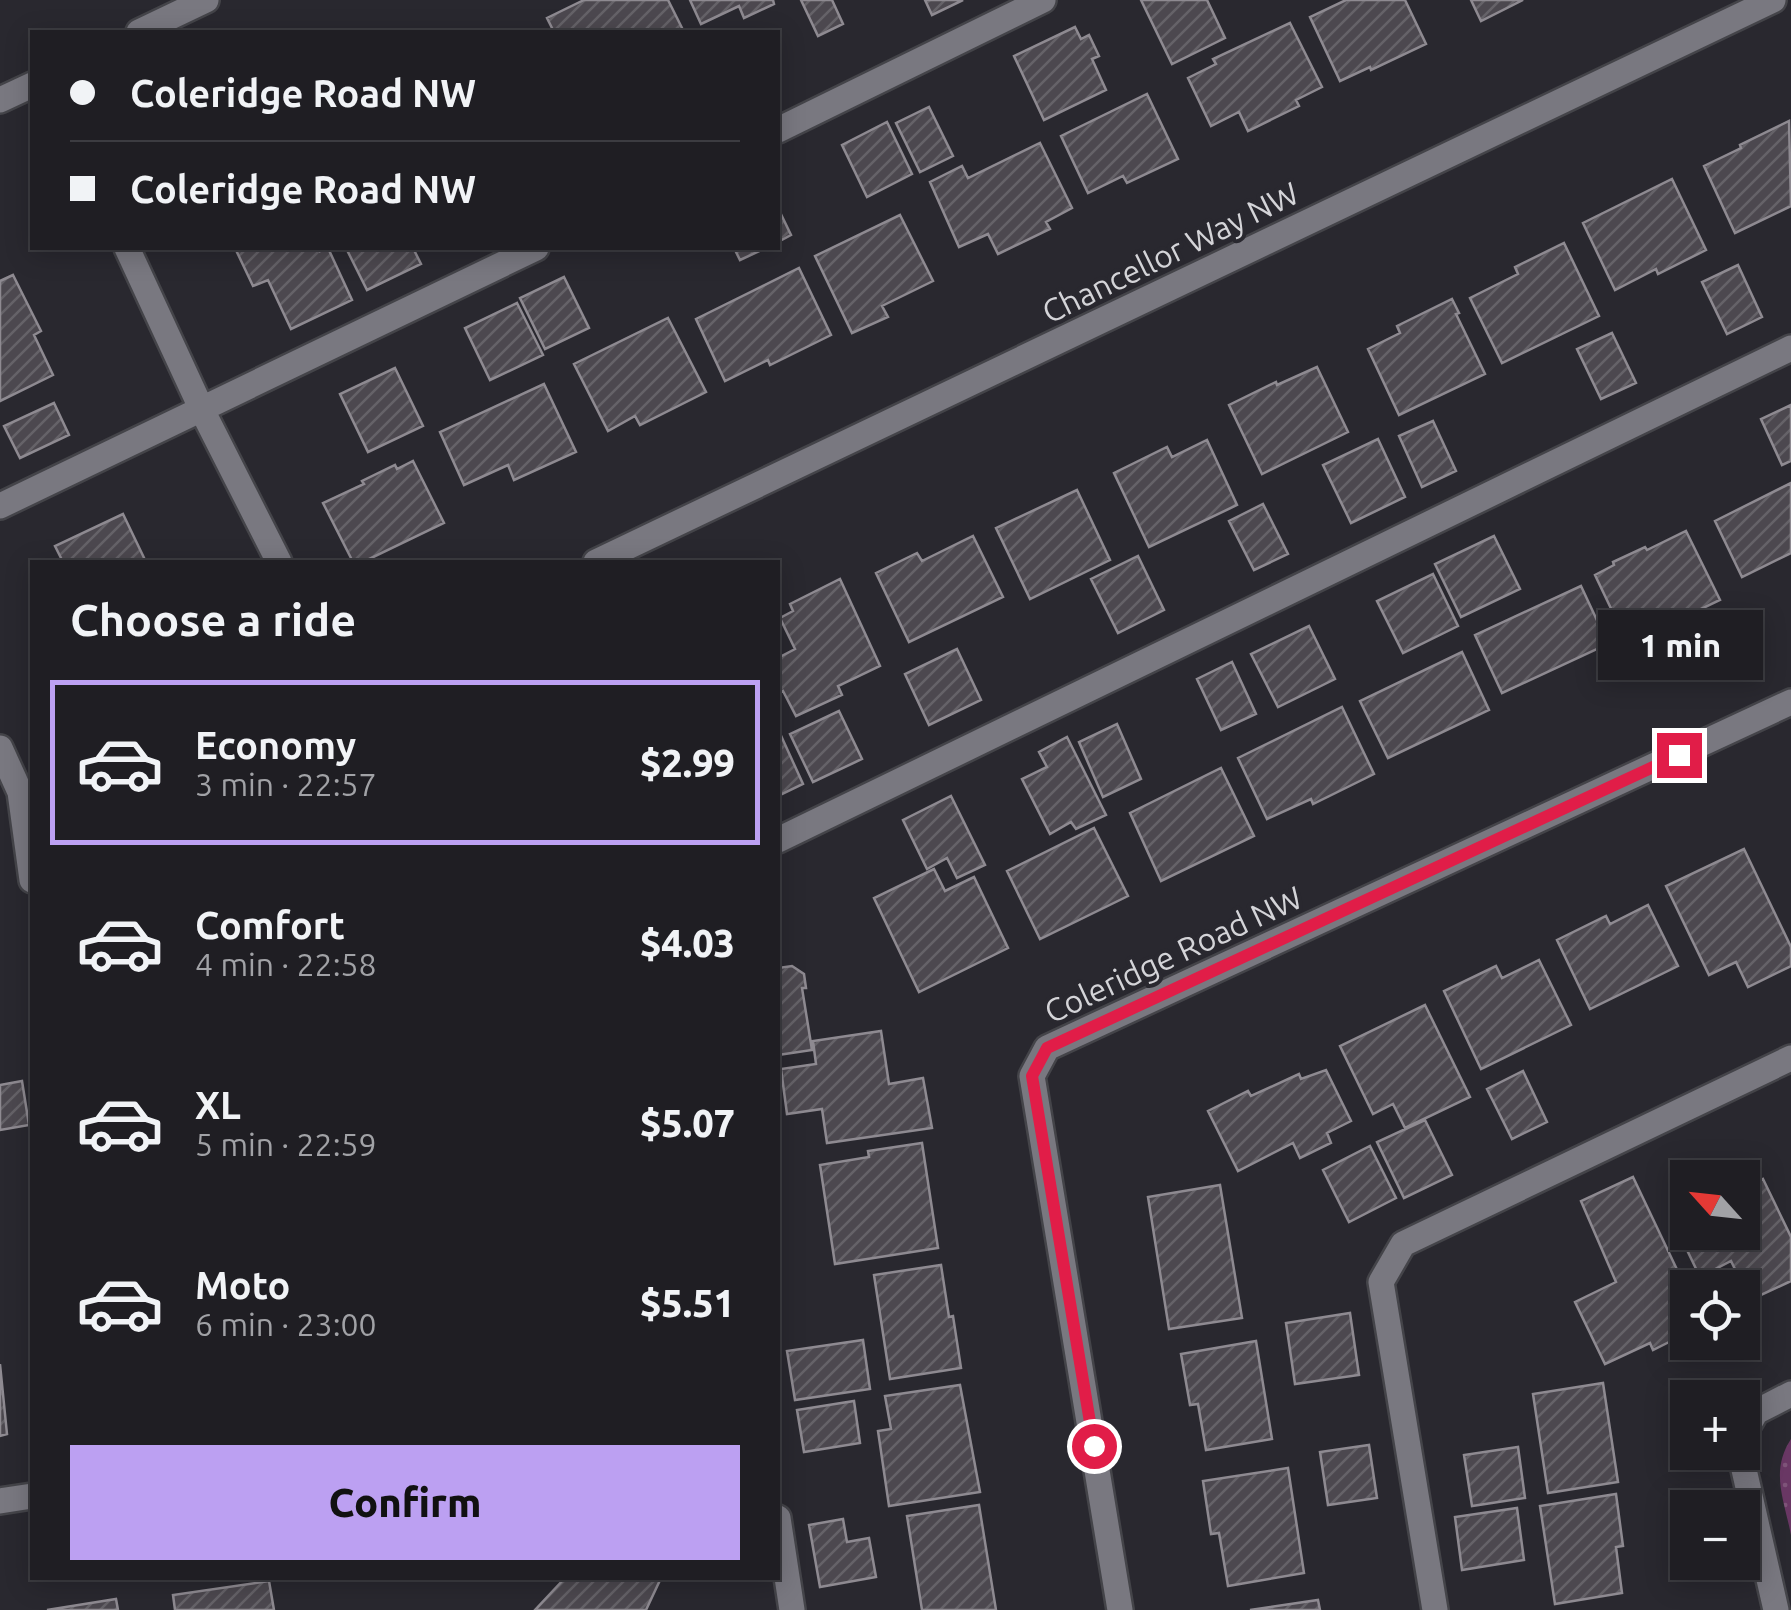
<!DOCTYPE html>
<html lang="en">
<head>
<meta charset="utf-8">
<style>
	:root { --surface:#1f1e23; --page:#2c2b30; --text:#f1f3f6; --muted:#a1a2a6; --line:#3c3c41; --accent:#bca0f2 }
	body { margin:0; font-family:Ubuntu,sans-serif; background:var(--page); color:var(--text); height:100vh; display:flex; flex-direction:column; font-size:38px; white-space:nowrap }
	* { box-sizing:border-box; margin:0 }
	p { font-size:32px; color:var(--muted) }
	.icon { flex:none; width:55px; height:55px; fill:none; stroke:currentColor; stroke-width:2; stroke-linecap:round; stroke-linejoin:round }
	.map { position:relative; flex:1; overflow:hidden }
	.side { position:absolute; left:30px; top:560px; width:750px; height:1020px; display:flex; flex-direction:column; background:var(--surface); border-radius:0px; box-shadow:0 5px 25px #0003,0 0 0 2px var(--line) }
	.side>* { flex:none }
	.banner { position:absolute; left:30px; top:30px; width:750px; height:220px; border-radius:0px; box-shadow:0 5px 25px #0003,0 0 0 2px var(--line); display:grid; align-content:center; height:220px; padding:0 40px; background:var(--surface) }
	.needle { width:65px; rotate:297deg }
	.controls { position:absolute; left:1670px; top:1160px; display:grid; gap:20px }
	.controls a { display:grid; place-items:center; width:90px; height:90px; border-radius:0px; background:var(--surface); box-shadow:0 5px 25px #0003,0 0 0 2px var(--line); font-size:50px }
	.end { position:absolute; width:45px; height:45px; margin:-22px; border:12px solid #e11d48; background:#fff; box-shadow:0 0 0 5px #fff }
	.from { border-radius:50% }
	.bubble { position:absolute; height:70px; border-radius:0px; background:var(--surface); box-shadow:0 5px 25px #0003,0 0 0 2px var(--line); font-size:32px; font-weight:800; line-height:70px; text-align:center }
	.banner b { display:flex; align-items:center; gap:35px; height:95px; font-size:38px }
	.banner b+b { border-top:2px solid var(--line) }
	.banner i { width:25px; height:25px; background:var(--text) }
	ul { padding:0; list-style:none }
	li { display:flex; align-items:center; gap:30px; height:165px; margin:0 20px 15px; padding:0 20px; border:5px solid transparent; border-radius:0px }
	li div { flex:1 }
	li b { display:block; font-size:38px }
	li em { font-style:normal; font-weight:800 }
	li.selected { border-color:var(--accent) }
	li>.icon { width:90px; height:90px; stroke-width:1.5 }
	h2 { padding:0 40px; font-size:45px; line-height:120px }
	.action { display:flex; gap:20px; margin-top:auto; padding:20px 40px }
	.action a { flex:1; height:115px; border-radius:0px; background:var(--accent); color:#111; font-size:40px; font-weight:800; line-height:115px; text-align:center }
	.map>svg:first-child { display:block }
	.park { fill:url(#park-dots) }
	.building { fill:url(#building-hatch); stroke:#8e8a91; stroke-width:2.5 }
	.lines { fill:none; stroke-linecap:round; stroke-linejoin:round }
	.minor-casing { stroke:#444449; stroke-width:30 }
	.minor { stroke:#797880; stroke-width:25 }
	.route { stroke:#e11d48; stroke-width:12 }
	.labels { text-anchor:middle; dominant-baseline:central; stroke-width:8; stroke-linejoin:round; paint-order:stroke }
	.street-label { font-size:32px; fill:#d4d4d8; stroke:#29282f }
</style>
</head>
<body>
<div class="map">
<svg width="1791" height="1610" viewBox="0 0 1791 1610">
	<defs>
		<pattern id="park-dots" width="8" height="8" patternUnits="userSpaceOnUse" patternTransform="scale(2.5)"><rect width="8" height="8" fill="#693764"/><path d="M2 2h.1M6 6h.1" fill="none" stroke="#7e5379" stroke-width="1.8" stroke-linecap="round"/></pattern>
		<pattern id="building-hatch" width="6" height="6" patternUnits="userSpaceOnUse" patternTransform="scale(2.5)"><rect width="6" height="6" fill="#4c484f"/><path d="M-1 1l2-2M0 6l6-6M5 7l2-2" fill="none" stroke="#656268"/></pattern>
	</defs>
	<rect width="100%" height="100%" fill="#29282f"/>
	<path class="park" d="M1791,1439V1535C1784,1499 1770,1471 1791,1439Z"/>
	<path class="building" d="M584,0H668L684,32H554L547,18Z
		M690,0H773L774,4L744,18L739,6L701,24Z
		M801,0H832L843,24L818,36Z
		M925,0H963L932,15Z
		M1141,0H1207L1225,38L1172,64Z
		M1346,0H1405L1426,44L1371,70L1370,67L1340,81L1310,17Z
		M1471,0H1523L1481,21Z
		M1290,23L1322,87L1296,100L1299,106L1248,131L1239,112L1211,126L1188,78L1216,64L1213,59Z
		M1075,27L1081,39L1089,35L1099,56L1092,59L1106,90L1044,120L1014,56Z
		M1147,94L1178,159L1127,183L1123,176L1088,193L1061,136Z
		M929,107L953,156L920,172L896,123Z
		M1789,121L1791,206L1735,233L1704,166L1741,148L1740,145Z
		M887,122L912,174L867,197L842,145Z
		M1040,143L1072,208L1046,222L1050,229L998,254L988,234L959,247L930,182L962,166L968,178Z
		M1672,179L1706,250L1658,274L1656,269L1615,290L1583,223Z
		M778,208L791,235L778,242Z
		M900,215L933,281L882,306L888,317L852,333L815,256Z
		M1564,243L1599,316L1502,363L1470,298L1518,274L1515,267Z
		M235,248H319L320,251L328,248L352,300L291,329L268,280L253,286Z
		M346,248H413L421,264L367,290Z
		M734,248H766L740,260Z
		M1738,265L1762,317L1727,334L1702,282Z
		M799,268L831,335L770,365L768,360L725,381L696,319Z
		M13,275L41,331L34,335L53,375L0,401V281Z
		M564,277L589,328L545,349L520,298Z
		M1452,299L1459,313L1456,314L1485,374L1399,415L1368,349L1400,333L1397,326Z
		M517,303L543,355L490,380L465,328Z
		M668,318L706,392L640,425L635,416L608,431L574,364Z
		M1612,333L1636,383L1601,399L1577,349Z
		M1317,367L1348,432L1262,474L1229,405L1276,382L1277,385Z
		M395,368L423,426L368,452L340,394Z
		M544,384L576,452L514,480L508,465L464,485L440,432Z
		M54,403L69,435L20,458L4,426Z
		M1791,405V461L1782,465L1761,419Z
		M1433,421L1456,471L1422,487L1399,436Z
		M1378,439L1405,497L1351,523L1323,465Z
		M1207,440L1237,505L1149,547L1114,473L1167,447L1172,457Z
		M413,461L444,523L363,562H353L323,503L364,484L362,481L395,465L397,469Z
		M1791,483V553L1742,577L1715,521Z
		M1077,490L1110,560L1030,599L996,528Z
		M1263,504L1288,554L1254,570L1229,521Z
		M123,514L146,562H63L55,546Z
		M1686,531L1720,600L1628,644L1595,575L1614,565L1613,562L1645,547L1647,550Z
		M973,536L1003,597L909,642L876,573L917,553L922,561Z
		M1494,536L1520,589L1461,617L1435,564Z
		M1138,556L1164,610L1118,633L1091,579Z
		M1433,574L1458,626L1403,653L1377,601Z
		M840,579L880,666L838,686L842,695L796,716L783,691L778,694V658L795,649L780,618L793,611L790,604Z
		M1581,586L1608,644L1502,693L1475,635Z
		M1309,626L1335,679L1278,707L1251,654Z
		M957,649L981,700L929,725L905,674Z
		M1462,652L1489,710L1388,758L1360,701Z
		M1232,662L1256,714L1221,730L1197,679Z
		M1342,707L1374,774L1313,804L1311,799L1267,819L1238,758Z
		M839,711L862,759L813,782L790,734Z
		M1117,724L1141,779L1103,797L1079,742Z
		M778,729L803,784L778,796Z
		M1067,737L1106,815L1076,829L1071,822L1050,834L1022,779L1047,767L1039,752Z
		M1221,768L1254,836L1161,881L1130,813Z
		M951,796L985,865L957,878L947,858L927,869L903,820Z
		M1094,828L1128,896L1040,939L1007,871Z
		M1744,849L1791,947V966L1748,987L1736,962L1709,975L1666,886Z
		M934,869L945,891L974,877L1008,948L919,992L874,898Z
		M1648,905L1678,966L1590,1009L1557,940L1606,916L1610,924Z
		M1539,960L1571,1025L1481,1069L1444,991L1496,966L1502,978Z
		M792,966L804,974L806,988H802L812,1050L778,1055V968Z
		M1425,1005L1470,1097L1405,1128L1393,1104L1373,1114L1340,1046Z
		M881,1031L889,1084L923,1078L932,1128L827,1143L822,1109L787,1114L781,1069L816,1064L813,1041Z
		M1326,1070L1351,1121L1327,1133L1331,1143L1300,1158L1293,1143L1238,1171L1208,1111L1248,1091L1251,1096L1299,1074L1301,1079Z
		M1523,1071L1547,1122L1512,1139L1487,1089Z
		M22,1081L29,1125L0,1130V1085Z
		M1425,1120L1452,1175L1404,1198L1377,1142Z
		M922,1143L938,1248L835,1264L820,1165L869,1157L868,1151Z
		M1370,1146L1396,1198L1349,1222L1323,1170Z
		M1633,1177L1681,1278L1675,1280L1688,1306V1324L1671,1331L1675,1339L1653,1350L1650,1343L1605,1364L1575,1302L1616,1282L1581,1201Z
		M1763,1179L1791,1237V1281L1750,1300L1731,1261L1700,1277L1674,1223L1688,1216V1232H1742V1189Z
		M1220,1185L1242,1318L1169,1329L1148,1197Z
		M941,1265L949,1317L953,1316L961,1368L890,1379L874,1275Z
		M1350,1313L1359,1375L1295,1384L1286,1323Z
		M863,1340L870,1389L795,1400L787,1351Z
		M1256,1341L1272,1439L1206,1450L1198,1404L1190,1405L1181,1354Z
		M0,1364L7,1434L0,1436Z
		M1603,1383L1618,1482L1548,1493L1533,1394Z
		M960,1385L980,1492L889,1506L878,1431L891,1429L885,1396Z
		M854,1401L860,1443L804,1452L797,1410Z
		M1369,1445L1377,1498L1328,1505L1320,1452Z
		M1518,1447L1525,1498L1472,1506L1464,1455Z
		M1288,1468L1304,1573L1228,1586L1219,1533L1211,1534L1203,1481Z
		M1616,1494L1623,1546L1616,1547L1622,1593L1555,1604L1540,1506Z
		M979,1505L996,1610H922L907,1516Z
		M1517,1508L1524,1560L1462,1570L1455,1517Z
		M843,1519L847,1542L869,1538L876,1577L820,1587L809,1525Z
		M565,1578H661L646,1610H535Z
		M269,1581L274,1610H175L173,1595Z
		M116,1599L118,1610H47Z
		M1318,1600L1320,1610H1250Z"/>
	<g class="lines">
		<defs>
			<path id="minor" d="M139,32L206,0
				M0,100L32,85
				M778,130L1043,0
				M127,248L202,410L279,562
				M0,506L536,248
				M596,562L1773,0
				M0,748L20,792L32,880
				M778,840L1791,348
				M1742,1436L1756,1412L1791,1394
				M1740,1452L1776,1610
				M0,1501L32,1496
				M778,1518L792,1610
				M1120,1610L1032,1076L1047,1048L1791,702
				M1435,1610L1381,1282L1403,1244L1791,1058"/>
		</defs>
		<use href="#minor" class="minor-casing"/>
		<use href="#minor" class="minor"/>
	</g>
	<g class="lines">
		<path class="route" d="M1094,1446L1032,1076L1047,1048L1679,755"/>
	</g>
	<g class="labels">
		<g class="street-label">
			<text transform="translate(1170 252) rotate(-26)">Chancellor Way NW</text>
			<text transform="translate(1173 954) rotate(-25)">Coleridge Road NW</text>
		</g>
	</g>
</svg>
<div class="controls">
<a><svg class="needle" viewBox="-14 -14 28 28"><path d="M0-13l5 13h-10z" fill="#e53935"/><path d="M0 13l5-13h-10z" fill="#a1a2a6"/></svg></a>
<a><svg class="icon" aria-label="locate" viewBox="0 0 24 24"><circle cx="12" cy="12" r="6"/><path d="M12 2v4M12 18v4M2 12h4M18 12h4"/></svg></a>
<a>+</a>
<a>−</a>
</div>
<i class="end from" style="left:1094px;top:1446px"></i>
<i class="end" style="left:1679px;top:755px"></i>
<div class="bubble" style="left:1598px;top:610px;width:165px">1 min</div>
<div class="banner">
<b><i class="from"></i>Coleridge Road NW</b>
<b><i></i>Coleridge Road NW</b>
</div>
<section class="side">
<h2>Choose a ride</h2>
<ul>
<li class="selected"><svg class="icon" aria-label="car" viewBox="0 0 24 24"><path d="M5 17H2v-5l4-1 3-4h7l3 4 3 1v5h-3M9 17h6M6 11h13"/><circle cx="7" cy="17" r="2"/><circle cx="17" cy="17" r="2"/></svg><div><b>Economy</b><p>3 min · 22:57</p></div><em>$2.99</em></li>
<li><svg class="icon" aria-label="car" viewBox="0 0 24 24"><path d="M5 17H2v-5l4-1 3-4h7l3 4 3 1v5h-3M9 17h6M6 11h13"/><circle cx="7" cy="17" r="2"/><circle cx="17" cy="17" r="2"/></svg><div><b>Comfort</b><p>4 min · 22:58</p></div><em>$4.03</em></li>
<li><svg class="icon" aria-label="car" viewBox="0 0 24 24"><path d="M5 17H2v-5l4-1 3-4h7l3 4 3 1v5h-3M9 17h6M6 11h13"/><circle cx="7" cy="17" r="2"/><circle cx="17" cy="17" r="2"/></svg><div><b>XL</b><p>5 min · 22:59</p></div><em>$5.07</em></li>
<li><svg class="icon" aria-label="car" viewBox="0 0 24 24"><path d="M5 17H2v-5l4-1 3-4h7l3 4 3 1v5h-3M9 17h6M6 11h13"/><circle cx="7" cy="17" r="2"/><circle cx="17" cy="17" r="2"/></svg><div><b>Moto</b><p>6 min · 23:00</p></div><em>$5.51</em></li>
</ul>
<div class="action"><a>Confirm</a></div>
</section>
</div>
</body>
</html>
